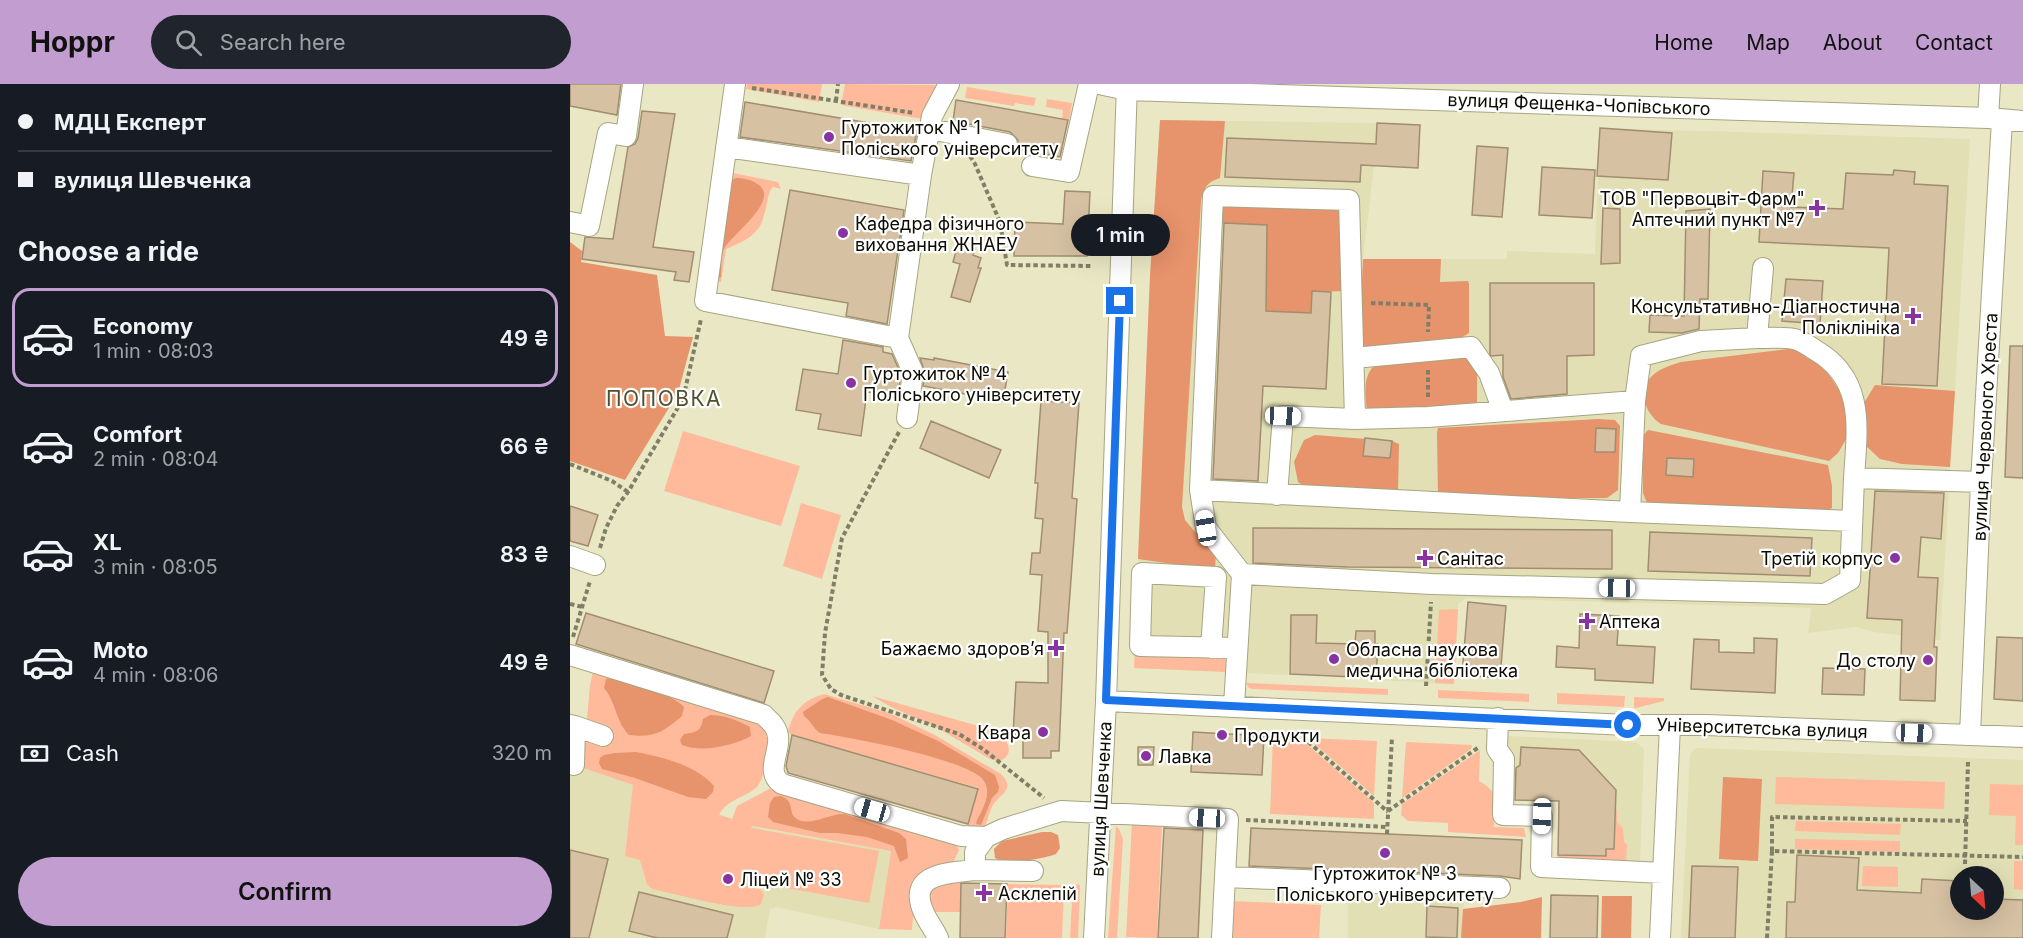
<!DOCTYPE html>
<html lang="en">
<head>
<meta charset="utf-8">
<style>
	:root { --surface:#171b24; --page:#20242c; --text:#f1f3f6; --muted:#9ea1a6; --line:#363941; --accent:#c19dd0 }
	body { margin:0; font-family:Inter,sans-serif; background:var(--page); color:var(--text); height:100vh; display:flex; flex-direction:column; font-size:22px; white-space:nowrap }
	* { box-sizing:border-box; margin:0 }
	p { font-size:20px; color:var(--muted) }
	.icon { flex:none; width:33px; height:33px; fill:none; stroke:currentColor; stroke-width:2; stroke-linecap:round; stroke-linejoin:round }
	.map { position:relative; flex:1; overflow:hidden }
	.details { display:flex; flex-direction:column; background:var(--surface); width:570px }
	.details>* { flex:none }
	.top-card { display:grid; align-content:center; height:132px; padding:0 18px; background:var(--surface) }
	.needle { width:39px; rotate:154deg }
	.tools { position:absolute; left:1380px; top:782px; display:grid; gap:12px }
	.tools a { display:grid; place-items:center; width:54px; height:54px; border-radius:50%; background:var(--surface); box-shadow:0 6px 24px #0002; font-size:30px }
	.end { position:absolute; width:27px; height:27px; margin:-14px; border:8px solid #1a73e8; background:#fff; box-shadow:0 0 0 3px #fff }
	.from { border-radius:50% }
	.bubble { position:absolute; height:42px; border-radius:21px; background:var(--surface); box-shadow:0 6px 24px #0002; font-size:20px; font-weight:600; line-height:42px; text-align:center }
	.car { position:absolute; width:18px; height:36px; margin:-18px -9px; border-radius:8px; box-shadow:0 0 4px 2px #0007; background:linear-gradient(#fff 24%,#345 0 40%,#fff 0 76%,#345 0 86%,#fff 0) }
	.top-card b { display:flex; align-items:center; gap:21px; height:57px; font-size:22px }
	.top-card b+b { border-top:2px solid var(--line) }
	.top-card i { width:15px; height:15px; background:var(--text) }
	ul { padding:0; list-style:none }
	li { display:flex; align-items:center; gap:18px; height:99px; margin:0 12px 9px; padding:0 6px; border:3px solid transparent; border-radius:18px }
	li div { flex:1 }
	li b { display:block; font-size:22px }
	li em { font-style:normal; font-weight:600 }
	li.current { border-color:var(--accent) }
	li>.icon { width:54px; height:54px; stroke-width:1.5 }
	h2 { padding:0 18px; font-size:27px; line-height:72px }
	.pay { display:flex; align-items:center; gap:15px; height:66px; padding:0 18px; font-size:22px }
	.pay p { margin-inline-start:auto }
	.action { display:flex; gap:12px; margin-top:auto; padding:12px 18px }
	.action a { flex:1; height:69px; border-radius:36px; background:var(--accent); color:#111; font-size:24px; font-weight:600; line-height:69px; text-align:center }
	header { display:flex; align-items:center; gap:36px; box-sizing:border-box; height:84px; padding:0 30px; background:var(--accent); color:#111 }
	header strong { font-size:28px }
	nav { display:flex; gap:33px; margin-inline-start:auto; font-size:21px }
	.search { width:420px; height:54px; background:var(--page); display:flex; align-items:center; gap:15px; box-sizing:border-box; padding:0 21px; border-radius:33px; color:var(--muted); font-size:22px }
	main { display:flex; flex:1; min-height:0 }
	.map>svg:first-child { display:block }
	.built { fill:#e1dfb3; fill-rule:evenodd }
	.green { fill:#feba9a }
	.forest { fill:#e7936b }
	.building { fill:#d6c1a3; stroke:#a18d70; stroke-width:1.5 }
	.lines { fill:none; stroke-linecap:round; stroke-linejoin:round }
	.minor-casing { stroke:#a6a583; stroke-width:22 }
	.path { stroke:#807e67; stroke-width:4; stroke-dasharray:4.5 3; stroke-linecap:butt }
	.minor { stroke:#fff; stroke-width:20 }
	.route { stroke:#1a73e8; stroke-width:8 }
	.poi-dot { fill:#8733a1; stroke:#fff; stroke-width:2 }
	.labels { text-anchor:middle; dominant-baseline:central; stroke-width:4.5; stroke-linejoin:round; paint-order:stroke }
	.street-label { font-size:18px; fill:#0d0c03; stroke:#fff }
	.poi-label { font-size:18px; fill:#0d0c03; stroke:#fff; text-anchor:start }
	.quarter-label { font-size:21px; letter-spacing:1.5px; fill:#514f30; stroke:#fff }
</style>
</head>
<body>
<header>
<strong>Hoppr</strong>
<div class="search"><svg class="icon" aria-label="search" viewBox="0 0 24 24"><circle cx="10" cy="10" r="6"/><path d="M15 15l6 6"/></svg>Search here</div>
<nav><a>Home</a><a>Map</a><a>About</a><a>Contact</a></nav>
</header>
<main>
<section class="details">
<div class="top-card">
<b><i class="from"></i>МДЦ Експерт</b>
<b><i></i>вулиця Шевченка</b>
</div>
<h2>Choose a ride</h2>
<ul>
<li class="current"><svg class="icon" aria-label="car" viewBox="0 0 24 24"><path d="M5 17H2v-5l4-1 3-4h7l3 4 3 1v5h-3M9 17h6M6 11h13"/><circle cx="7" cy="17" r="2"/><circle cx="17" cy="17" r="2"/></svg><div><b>Economy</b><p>1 min · 08:03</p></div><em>49 ₴</em></li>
<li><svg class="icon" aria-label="car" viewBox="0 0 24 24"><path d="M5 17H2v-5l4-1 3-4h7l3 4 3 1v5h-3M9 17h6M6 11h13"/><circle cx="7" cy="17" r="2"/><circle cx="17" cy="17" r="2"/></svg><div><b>Comfort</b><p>2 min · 08:04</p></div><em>66 ₴</em></li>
<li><svg class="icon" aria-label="car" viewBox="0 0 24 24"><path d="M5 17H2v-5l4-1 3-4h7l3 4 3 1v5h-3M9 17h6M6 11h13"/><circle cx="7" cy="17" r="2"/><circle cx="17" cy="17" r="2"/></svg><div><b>XL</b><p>3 min · 08:05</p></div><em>83 ₴</em></li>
<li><svg class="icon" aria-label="car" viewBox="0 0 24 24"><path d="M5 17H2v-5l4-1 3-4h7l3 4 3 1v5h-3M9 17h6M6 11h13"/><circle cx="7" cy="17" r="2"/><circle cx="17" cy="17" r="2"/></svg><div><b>Moto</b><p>4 min · 08:06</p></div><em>49 ₴</em></li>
</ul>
<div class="pay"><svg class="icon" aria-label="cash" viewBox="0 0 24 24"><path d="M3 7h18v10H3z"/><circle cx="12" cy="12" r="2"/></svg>Cash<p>320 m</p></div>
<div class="action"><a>Confirm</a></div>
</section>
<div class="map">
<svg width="1453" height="854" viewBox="0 0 1453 854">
	<rect width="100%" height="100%" fill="#eae8c4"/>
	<path class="built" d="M590,36L807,39L804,82L793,175H937V167L1025,170L1030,44L1400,55L1370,556L1304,548L1286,543L1238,549L1241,524L896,514L888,520L884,600L807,596L808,560H805V547H786L785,560L746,559L747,531H721L718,591L564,584L580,192Z
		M938,652L1066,658L1074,665L1070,782L988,774L989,717L945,716L943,713L944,672L935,664L936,653Z
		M1127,664L1453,676V854H1111L1120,670ZM1390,792H1424V825H1390Z
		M0,679L189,744L321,767L309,845L206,823L200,825L195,854H0Z
		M778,814L894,816L891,854H778Z"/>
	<path class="green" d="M177,0H252L249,18L176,5Z
		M275,0L370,1L364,37L271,21Z
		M397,3L466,14L464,22L445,19L444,22L395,14Z
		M477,15L502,19L499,36L492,35L493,26L476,23Z
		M158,88L208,98L211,105L203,103L200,107C197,115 197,123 194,131C190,151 173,158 156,165L151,198H146Z
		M113,347L230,382L211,442L94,407Z
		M231,419L271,431L252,495L213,482Z
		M888,525L884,600L865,599L869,526Z
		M565,566L653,571L656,576L658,588L564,584Z
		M23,588L178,632C182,635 190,638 193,642C202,653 196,695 186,704C173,714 157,716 149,731L162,735L167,722L199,705L333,743L386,760L389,766L383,779L345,807L342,846L309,845L321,767L182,742L181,744L309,767L299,819L172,796L171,800L191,806L194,810L191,820C177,831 103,809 82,805L77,800L70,776L55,772L63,701L8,682L12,656L32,663L39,643L17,635L20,601Z
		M676,599L818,605V611L683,605L679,604Z
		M868,606L959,610V618L868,614Z
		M987,609L1055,612L1054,623L987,620Z
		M254,610L319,629L363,650L431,690C446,706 431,709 423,721C419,728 418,737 414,744L398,743L408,704L222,651L218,648C223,627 233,616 254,610Z
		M302,612L430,648C438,658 445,670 430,677L420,675L366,643L321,623Z
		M1064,613L1094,614V617L1066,624H1064Z
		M703,652L730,654L804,719V735L700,730Z
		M738,654L807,657L804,712Z
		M836,658L902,661L901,665L832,714Z
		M910,666L909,697C932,710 925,719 924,743L954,744L956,753L878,748V739L838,737L831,731L832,720Z
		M1206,693L1375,698L1374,725L1205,720Z
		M1420,700L1453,701V761H1445L1446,732L1419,731Z
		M1045,726H1047V738L1053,745L1054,758L1057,761L1056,781L988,774V771L1036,772V765H1044Z
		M1226,737L1331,740L1330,751L1225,747Z
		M562,738H592L587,854L556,853Z
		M546,742L549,745L553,755L547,854H538Z
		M1225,755L1330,757V768L1225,765Z
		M1444,777H1453V806L1444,805Z
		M1293,782L1328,783V803L1292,802Z
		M391,794L390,828H361L357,804Z
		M438,800L494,801L492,854H436Z
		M503,800L510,801L508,854H500Z
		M662,817L751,821L749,854H660Z"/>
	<path class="forest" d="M590,36L655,37L650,94C638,98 633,103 631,117L612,423L615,436L625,448L642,459L646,467L645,486L568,475L580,192Z
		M166,94C174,94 182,96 189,101C210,117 159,153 154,165C150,172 152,185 151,193L147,195L159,97Z
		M647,115L774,121L776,207L742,208L741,229L696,227L697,141L648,139Z
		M0,158L12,167L11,178L87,191L95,252L123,253L108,309L55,396L0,377Z
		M793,175H871L870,198L898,197L899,200V249L886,257L798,265L789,257Z
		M1226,264L1249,276L1277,318L1278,352L1268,369L1259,377L1091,340C1076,330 1067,309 1081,293C1088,285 1101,281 1111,278Z
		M889,272L901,275L907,285V323L797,330C796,311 791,292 807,279Z
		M1305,301L1385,307L1380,383L1332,380L1310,375L1295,361L1294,319Z
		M1028,335L1045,336L1050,342L1048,406L1037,414H868L867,349L868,344Z
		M1078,346L1258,381L1262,402V424L1256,427L1078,422L1073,409L1072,353Z
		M745,351L822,357L829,360L828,407L739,405L728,398L724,378L734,356Z
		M36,595C51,593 104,611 114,623L112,632C93,648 85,654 59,651C46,638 46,618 34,604Z
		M258,613L322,636L368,657L425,691L429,703L428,708L422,714L411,741L406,740L407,736C413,725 422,709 414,697C402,676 279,653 250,649C243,644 241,637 234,632L233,628L252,615Z
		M140,631C155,631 167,636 180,643L181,652C162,662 132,669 112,661L110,656L114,650C126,648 131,648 133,635Z
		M66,668C92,673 126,681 144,702L143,708L136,715L118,713L65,694L32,685L29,679L30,674L34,671L45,669Z
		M1153,693L1192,695L1188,777L1149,775Z
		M211,712C226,718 217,729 227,735C240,743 260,729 275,730L329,749L336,755L338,774L330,778L324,762L297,753L267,749H250L203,738L198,733L200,719L204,713Z
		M472,748H481L488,751L490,764L486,770C474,775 435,781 425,774L424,765L432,757Z
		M1032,812H1062L1061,854H1031Z
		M972,813L971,854H891L893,825L951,818Z"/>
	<path class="building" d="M0,0H51L47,31L0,22Z
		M386,16L498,36L490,73L447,65L448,56L440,48L383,37Z
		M175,18L347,47L341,77L170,53Z
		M72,27L105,30L83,163L124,168L119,198L104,196L106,188L12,175L15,153L43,155L58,63L65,60L68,54Z
		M807,39L850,41L848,84L791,81L790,98L655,93L657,54L806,60Z
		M1030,44L1102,49L1098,96L1027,92Z
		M907,62L938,64L932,133L902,131Z
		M972,83L1025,86L1022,134L969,131Z
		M1324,86L1345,88L1344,100L1378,102L1367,302L1312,300L1319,164L1189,158L1193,87L1224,89L1221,123L1273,125L1276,89L1323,91Z
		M220,106L334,126L317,240L276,232L278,219L202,206Z
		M495,107L520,108L517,172H444L445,138L493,140Z
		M1033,124L1050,125V179L1031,180Z
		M1140,125L1138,215H1130L1129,245L1112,249L1079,248L1080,231L1114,232L1116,127Z
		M654,139L697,141L696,227L741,229L742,207L761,208L756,305L693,302L688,397L643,395Z
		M388,160L405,164L403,171L411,174L408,184H411L400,218L381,213L390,180L383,178Z
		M1216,195L1253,197L1250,240L1212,237Z
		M920,199H1024V271L997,272V310L941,315L933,293V271L921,272L920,270Z
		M273,256L313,263V268L322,270L331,290L328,312L297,308L291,352L248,345L251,330L226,326L233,285L268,290Z
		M1440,262H1453V394L1435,393Z
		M350,274L364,276V274L438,288L433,317L353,302L355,289Z
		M471,317L509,319L502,414L507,415L497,549H494L489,667H481V674H453V652L443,651L446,598L478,599V548L468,547L472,491L460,490L462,469H470L473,435L465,434L468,399H465Z
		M361,337L431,366L419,394L350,364Z
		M1026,344L1046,345L1045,368H1025Z
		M795,354L822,357L820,374L793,372Z
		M1097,374L1124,375L1123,393L1096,391Z
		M1305,407L1374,409L1371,455L1351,453L1348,493L1368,494L1364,563H1367L1365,617L1330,616L1332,536L1297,534Z
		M0,422L28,431L18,462L0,457Z
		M683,444L1042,446V485L777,483L683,479Z
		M1080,448L1242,454L1240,492L1078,487Z
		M898,518L936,522L930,594L892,591Z
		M16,529L204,587L194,619L6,560Z
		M1010,530L1049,532L1047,561L1085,563L1083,599L1025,596V585L986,583L987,562L1009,564Z
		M721,531H747L746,559L785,560L786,547H805V560H808L806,594L720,590Z
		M1427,553L1453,554V617L1424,615Z
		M1184,554L1207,555L1205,609L1121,605L1124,555L1149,556V568L1184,569Z
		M1253,584L1295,585L1294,611L1252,610Z
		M623,648L694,652L692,691L621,688Z
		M222,651L408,705L398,740L218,689L216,682Z
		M568,663H584L583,681H568Z
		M951,663L1009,666L1046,706L1044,765H1036V772L988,771L989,717L945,716L946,684L950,681Z
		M594,744L633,746L628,854H588Z
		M681,744L952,756L950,795L930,792L679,782Z
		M0,766L38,775L19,854H0Z
		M1227,771L1289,774L1287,806L1351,809L1352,795L1390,797V825H1424V815L1453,816V854H1216L1217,818H1225Z
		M1122,782L1168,783L1165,854H1119Z
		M391,799L437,800L435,854H390Z
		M69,808L163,831L157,854H87L59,847Z
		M981,811L1028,812L1027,854H980Z
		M857,822L888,824L887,854L856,853Z"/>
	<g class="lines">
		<defs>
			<path id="minor" d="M165,0L135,217L328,254
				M529,0L557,6L1418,34L1453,37
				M1418,34L1420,0
				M360,45L437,60
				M156,63L351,91L362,32L379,0
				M462,82L499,88L519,0
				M0,138L19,142L38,49L56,52L63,0
				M1193,184L1187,254L1131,257L1071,272L1065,317L1060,428L1282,437
				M1187,254C1199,254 1213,253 1224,255C1231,256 1239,262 1245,266C1296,295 1287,345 1284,394L1411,398
				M784,274L901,263L919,289L933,327
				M337,334L343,288L328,254L351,91
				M630,406L1060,428
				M707,411L713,332L785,335L858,333L1065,317
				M0,472L25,481
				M672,490L636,444L630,406L643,112L779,116L785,335
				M641,564L646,493L572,489L570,562L667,564
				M0,571L194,631C197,635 202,638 204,642C218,661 191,686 212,700L391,752L416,753L433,745L491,727L658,735L655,793L930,804
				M536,617L1058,641H1136L1453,653
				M664,622L672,490L862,500L1255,510L1280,496L1284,394
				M928,634L927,665L934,675L933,731L972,732L971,783L1093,789
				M0,641L5,642L4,681
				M5,642L33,652
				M1400,651L1411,398L1432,36
				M405,786L463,787
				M368,854C364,845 358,838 354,829C336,789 378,789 405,786V768L416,753
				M524,854L536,617L557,0
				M652,854L655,793
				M1090,854L1100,642"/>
		</defs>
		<use href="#minor" class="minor-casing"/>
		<path class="path" d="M182,4L344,29
			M266,17L268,0
			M400,72L405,80L430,138L437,181L521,182
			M801,219L859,221L858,248
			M858,286V314
			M329,348L272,454L255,549L252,591L261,605L271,611L389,650L413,665L474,714
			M0,380L42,397L58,408
			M30,464L36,444L47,422L58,408L113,315L131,235
			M0,520L13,523
			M3,553L20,497
			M856,602L861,518
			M727,648L818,728
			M818,727L909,663
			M676,736L817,743
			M817,750L822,653
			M1202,767V733L1397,737
			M1395,780L1398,678
			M1197,854L1202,767L1453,773"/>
		<use href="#minor" class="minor"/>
	</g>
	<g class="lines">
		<path class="route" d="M550,217L536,616L1058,641"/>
	</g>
	<g class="poi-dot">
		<circle cx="259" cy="53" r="6"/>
		<path d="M1244 115h6v6h6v6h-6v6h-6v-6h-6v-6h6z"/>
		<circle cx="273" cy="149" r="6"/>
		<path d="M1340 223h6v6h6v6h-6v6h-6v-6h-6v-6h6z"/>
		<circle cx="281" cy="299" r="6"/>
		<path d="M852 465h6v6h6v6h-6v6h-6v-6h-6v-6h6z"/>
		<circle cx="1325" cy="474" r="6"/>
		<path d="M1014 528h6v6h6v6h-6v6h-6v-6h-6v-6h6z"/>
		<path d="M483 555h6v6h6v6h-6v6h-6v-6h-6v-6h6z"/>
		<circle cx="764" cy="575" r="6"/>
		<circle cx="1358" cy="576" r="6"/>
		<circle cx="473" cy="648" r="6"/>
		<circle cx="652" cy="651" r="6"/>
		<circle cx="576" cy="672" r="6"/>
		<circle cx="815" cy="769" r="6"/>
		<circle cx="158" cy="795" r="6"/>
		<path d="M411 800h6v6h6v6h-6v6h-6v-6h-6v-6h6z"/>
	</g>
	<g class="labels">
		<g class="street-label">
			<text transform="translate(1009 20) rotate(2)">вулиця Фещенка-Чопівського</text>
			<text transform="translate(1415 343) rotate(-87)">вулиця Червоного Хреста</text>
			<text transform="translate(1192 644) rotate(2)">Університетська вулиця</text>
			<text transform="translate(531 715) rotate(-87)">вулиця Шевченка</text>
		</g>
		<g class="poi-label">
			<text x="271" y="43">Гуртожиток № 1<tspan x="271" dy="21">Поліського університету</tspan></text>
			<text x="1235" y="114" text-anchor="end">ТОВ "Первоцвіт-Фарм"<tspan x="1235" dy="21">Аптечний пункт №7</tspan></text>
			<text x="285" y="139">Кафедра фізичного<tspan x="285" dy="21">виховання ЖНАЕУ</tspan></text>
			<text x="1330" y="222" text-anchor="end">Консультативно-Діагностична<tspan x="1330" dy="21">Поліклініка</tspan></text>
			<text x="293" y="289">Гуртожиток № 4<tspan x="293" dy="21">Поліського університету</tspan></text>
			<text x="867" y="474">Санітас</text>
			<text x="1313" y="474" text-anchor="end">Третій корпус</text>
			<text x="1029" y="537">Аптека</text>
			<text x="474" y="564" text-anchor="end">Бажаємо здоровʼя</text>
			<text x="776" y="565">Обласна наукова<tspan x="776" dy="21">медична бібліотека</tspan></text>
			<text x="1346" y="576" text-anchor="end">До столу</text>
			<text x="461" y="648" text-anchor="end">Квара</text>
			<text x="664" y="651">Продукти</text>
			<text x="588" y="672">Лавка</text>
			<text x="815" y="789" text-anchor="middle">Гуртожиток № 3<tspan x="815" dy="21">Поліського університету</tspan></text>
			<text x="170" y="795">Ліцей № 33</text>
			<text x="428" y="809">Асклепій</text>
		</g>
		<g class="quarter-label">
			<text x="94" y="314">ПОПОВКА</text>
		</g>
	</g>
</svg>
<div class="tools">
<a><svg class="needle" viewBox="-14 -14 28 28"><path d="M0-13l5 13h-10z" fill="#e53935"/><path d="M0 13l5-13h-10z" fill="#9ea1a6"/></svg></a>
</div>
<i class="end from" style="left:1058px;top:641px"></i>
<i class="end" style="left:550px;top:217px"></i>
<div class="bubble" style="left:501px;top:130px;width:99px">1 min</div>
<i class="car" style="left:713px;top:332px;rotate:92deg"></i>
<i class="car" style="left:636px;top:444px;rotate:351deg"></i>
<i class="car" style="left:1047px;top:504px;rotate:271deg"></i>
<i class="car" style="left:1344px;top:649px;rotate:92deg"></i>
<i class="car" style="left:302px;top:726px;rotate:286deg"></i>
<i class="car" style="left:972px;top:732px;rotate:182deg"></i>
<i class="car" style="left:637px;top:734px;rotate:273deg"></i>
</div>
</main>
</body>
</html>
